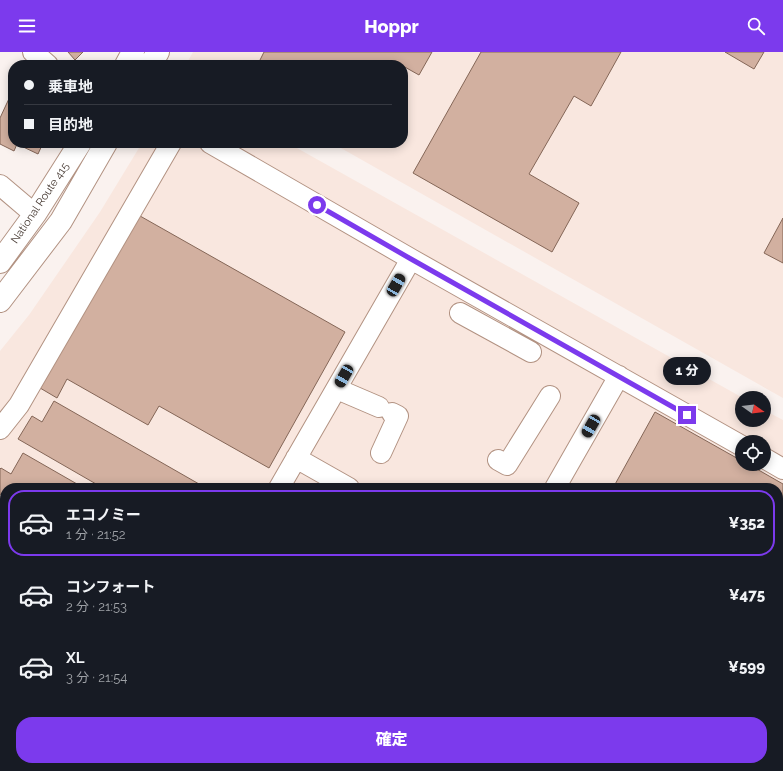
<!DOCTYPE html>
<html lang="ja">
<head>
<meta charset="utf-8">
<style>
	:root { --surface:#171b24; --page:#20242c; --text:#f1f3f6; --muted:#9ea1a6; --line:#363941; --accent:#7c3aed }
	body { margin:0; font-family:Raleway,"Noto Sans JP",sans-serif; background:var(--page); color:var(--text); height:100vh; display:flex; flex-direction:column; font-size:15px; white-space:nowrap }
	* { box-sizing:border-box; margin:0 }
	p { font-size:13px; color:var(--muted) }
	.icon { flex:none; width:22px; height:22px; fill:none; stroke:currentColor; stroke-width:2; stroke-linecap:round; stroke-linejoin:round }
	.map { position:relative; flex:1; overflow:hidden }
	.panel { position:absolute; left:0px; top:431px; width:783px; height:288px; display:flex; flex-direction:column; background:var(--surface); border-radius:16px 16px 0 0; box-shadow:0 2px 10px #0003 }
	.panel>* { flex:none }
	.guide { position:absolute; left:8px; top:8px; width:400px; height:88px; border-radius:16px; box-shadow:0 2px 10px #0003; display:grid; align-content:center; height:88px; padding:0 16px; background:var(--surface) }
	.needle { width:26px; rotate:104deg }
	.controls { position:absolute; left:735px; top:339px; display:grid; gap:8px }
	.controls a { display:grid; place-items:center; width:36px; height:36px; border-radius:50%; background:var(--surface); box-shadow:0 2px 10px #0003; font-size:20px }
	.end { position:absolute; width:18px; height:18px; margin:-9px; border:5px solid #7c3aed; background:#fff; box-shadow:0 0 0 2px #fff }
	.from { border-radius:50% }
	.bubble { position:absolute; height:28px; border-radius:14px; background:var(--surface); box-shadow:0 2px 10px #0003; font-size:13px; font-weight:800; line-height:28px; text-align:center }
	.car { position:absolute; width:12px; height:24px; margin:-12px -6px; border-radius:5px; box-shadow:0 0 3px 1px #0007; background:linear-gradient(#222 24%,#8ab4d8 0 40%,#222 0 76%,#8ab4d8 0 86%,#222 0) }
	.guide b { display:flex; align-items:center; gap:14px; height:38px; font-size:15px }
	.guide b+b { border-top:1px solid var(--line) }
	.guide i { width:10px; height:10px; background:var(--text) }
	ul { padding:7px 0 0; list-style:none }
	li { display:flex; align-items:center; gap:12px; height:66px; margin:0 8px 6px; padding:0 8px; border:2px solid transparent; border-radius:16px }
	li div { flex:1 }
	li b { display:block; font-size:15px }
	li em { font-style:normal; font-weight:800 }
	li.current { border-color:var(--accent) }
	li>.icon { width:36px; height:36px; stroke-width:1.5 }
	.button { display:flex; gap:8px; margin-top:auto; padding:8px 16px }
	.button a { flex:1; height:46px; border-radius:16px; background:var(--accent); color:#fff; font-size:16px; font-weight:800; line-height:46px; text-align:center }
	header { display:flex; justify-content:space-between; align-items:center; height:52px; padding:0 16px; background:var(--accent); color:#fff; font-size:18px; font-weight:800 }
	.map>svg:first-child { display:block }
	.built { fill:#f9e7df; fill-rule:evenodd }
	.building { fill:#d2b0a0; stroke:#846657 }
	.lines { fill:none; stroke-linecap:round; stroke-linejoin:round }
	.minor-casing { stroke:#b29282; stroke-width:22 }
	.major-casing { stroke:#b29282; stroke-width:24 }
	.highway-casing { stroke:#b29282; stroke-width:24 }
	.minor { stroke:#fff; stroke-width:20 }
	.major { stroke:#fff; stroke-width:22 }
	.highway { stroke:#fff; stroke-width:22 }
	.route { stroke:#7c3aed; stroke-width:5 }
	.labels { text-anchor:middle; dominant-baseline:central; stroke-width:3; stroke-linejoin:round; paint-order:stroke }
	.street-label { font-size:11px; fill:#443730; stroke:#fff }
</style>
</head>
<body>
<header><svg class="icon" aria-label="menu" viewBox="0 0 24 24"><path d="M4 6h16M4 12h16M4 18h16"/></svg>Hoppr<svg class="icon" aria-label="search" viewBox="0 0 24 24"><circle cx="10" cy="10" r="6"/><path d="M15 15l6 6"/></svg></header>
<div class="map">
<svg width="783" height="719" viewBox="0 0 783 719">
	<rect width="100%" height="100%" fill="#faf2ef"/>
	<path class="built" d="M193,0H783V346L332,91H403V13H194L188,9Z
		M142,91H288L743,346H742V368H764V358L783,368V628L778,636V436H5V714H734L731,719H0V299L29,263L100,160ZM742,390H764V412H742Z"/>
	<path class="building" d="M68,0H83L75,8Z
		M264,0H432L419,23L403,14V13H264L259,10Z
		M481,0H621L591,54L574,44L529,122L579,151L552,200L413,121Z
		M725,0H764L754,17Z
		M13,38V91H43L38,102L17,92L14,99L0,92V66Z
		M133,160L345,280L269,416L159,354L148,373L67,327L57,346L35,333Z
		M783,166V211L764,201Z
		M54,349L206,436H103L18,387L32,364L42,370Z
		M655,360L742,409V412H748L783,432V504L778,513V436H613Z
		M23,401L84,436H5V445L0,442V417L1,416L11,422Z
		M0,448L5,451V503L0,500Z
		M0,511L5,514V560L0,557Z
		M0,560L5,563V615L0,613Z
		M0,617L5,619V714H97L94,719H0Z
		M167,714H173L182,719H164Z
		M173,714H318L326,719H182Z
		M318,714H371L368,719H326Z
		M459,714H652L650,719H456Z"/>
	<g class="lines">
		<defs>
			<path id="minor" d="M33,0L48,13
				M210,91L411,207
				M0,133L26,155L35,162
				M460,261L531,300
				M337,337L379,355
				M0,377L19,353L171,91
				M381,401L398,364L392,361
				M296,406L349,436
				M764,406L783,417
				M498,408L507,413L550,344
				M279,436L411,207L742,394
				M555,436L619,324
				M778,548L783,539
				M116,719L119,714
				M394,719L397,714
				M671,719L674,714"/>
			<path id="major" d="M778,680L783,671
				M756,719L759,714"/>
			<path id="highway" d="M126,13L133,0
				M150,13L158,0
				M0,210L35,162L80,91
				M0,249L61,169L106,91"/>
		</defs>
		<use href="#minor" class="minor-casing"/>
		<use href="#major" class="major-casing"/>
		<use href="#highway" class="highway-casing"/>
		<use href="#minor" class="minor"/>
		<use href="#major" class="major"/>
		<use href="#highway" class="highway"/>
	</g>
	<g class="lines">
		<path class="route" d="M317,153L411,207L687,363"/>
	</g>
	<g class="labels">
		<g class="street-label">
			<text transform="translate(40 151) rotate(-56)">National Route 415</text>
		</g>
	</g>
</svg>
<div class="controls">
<a><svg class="needle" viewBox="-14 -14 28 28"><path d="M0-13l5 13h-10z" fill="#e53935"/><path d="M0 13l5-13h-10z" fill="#9ea1a6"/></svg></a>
<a><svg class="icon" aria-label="locate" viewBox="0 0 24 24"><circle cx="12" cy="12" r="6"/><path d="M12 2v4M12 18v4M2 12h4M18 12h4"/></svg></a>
</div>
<i class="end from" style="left:317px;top:153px"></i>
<i class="end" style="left:687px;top:363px"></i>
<div class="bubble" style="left:663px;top:305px;width:48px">1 分</div>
<i class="car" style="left:396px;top:233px;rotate:30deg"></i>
<i class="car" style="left:344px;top:324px;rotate:210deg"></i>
<i class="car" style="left:591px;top:374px;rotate:210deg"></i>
<div class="guide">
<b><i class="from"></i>乗車地</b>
<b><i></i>目的地</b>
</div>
<section class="panel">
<ul>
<li class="current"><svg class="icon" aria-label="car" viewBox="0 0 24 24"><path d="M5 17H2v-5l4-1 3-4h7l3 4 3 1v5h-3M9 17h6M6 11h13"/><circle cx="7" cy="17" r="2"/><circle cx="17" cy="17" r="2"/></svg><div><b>エコノミー</b><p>1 分 · 21:52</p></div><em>¥352</em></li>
<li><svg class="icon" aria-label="car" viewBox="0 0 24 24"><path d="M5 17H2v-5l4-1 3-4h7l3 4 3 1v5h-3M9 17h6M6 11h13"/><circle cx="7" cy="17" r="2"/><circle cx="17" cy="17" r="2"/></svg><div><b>コンフォート</b><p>2 分 · 21:53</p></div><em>¥475</em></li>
<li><svg class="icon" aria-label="car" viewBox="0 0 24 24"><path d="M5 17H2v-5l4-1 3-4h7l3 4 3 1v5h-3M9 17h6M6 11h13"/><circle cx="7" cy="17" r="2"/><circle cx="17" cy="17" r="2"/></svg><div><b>XL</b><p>3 分 · 21:54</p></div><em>¥599</em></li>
</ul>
<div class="button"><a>確定</a></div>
</section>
</div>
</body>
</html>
